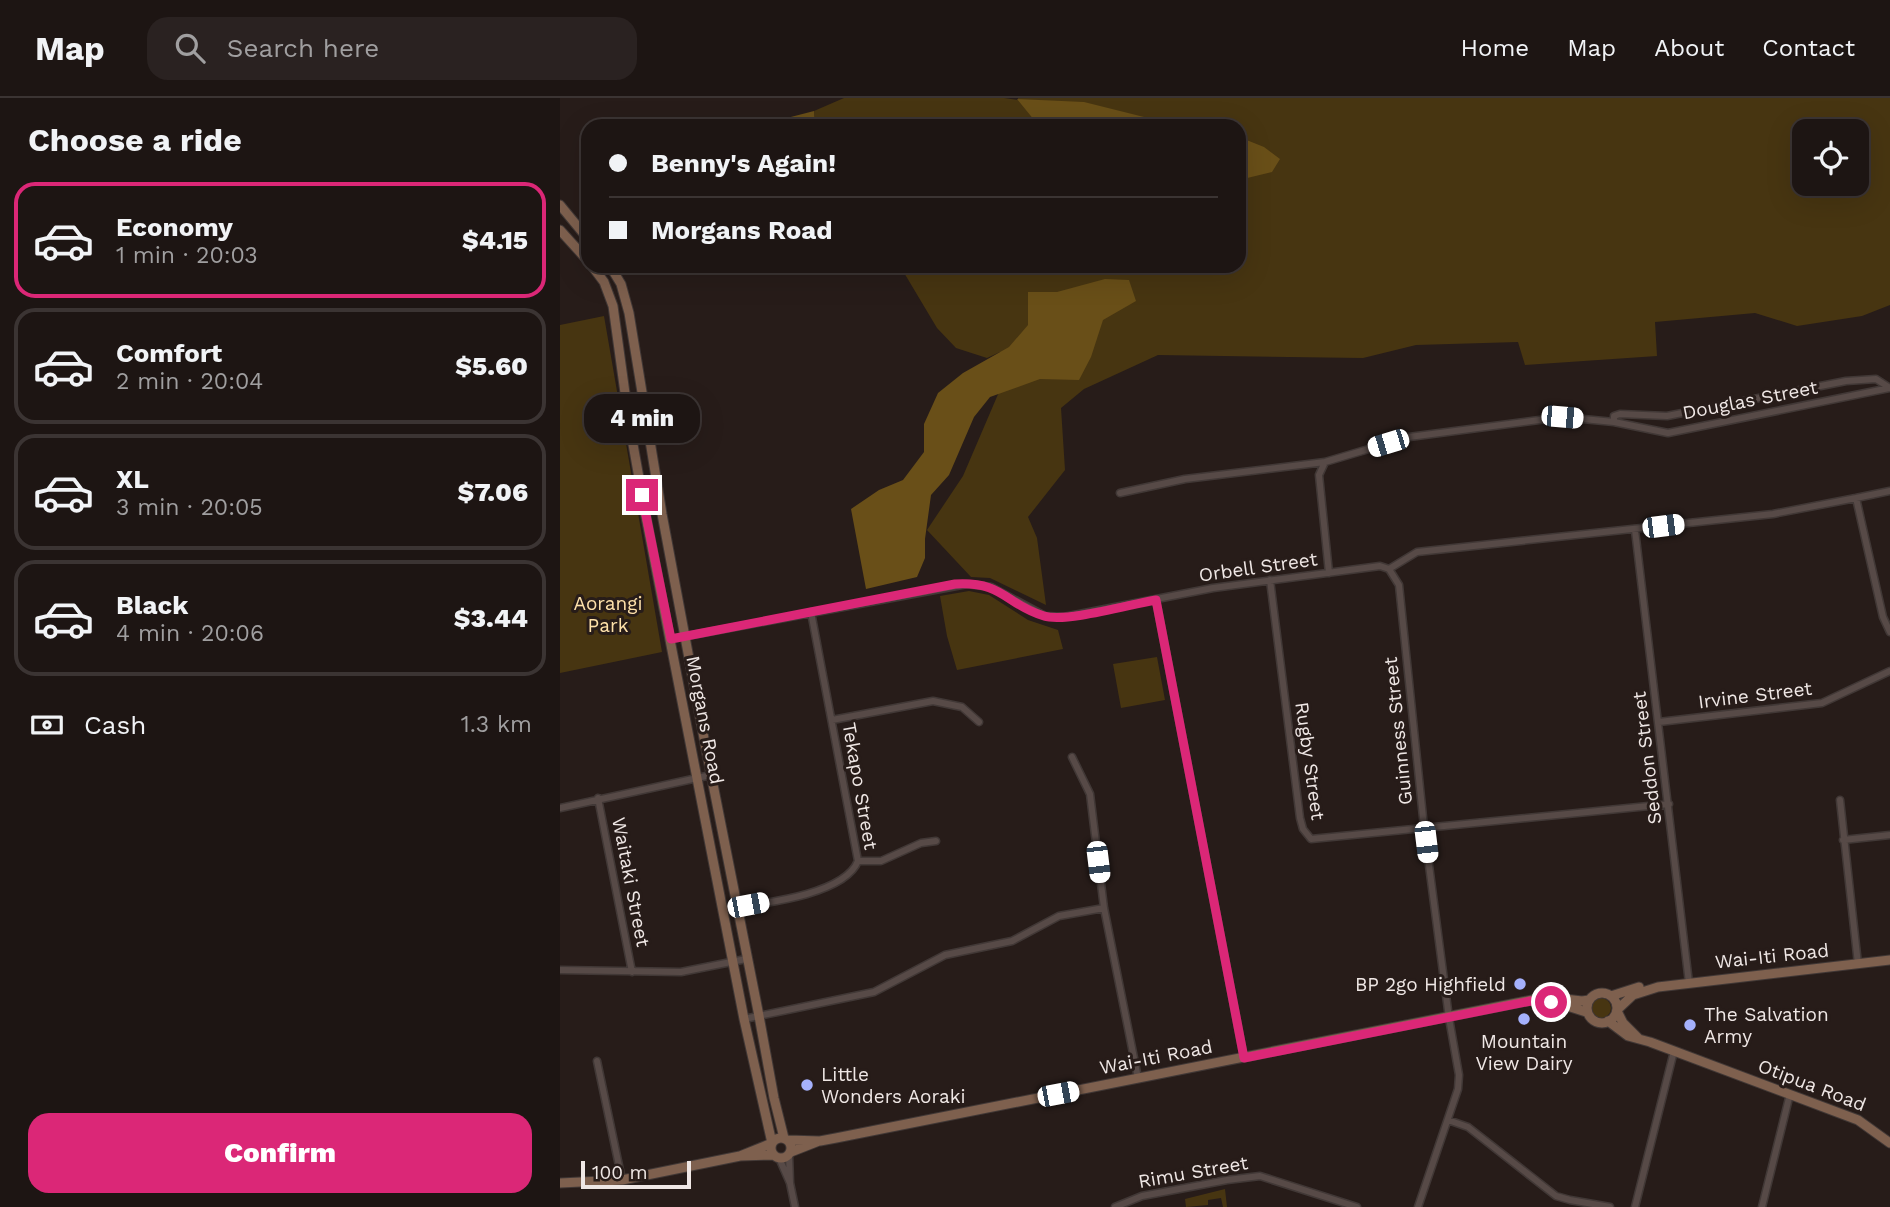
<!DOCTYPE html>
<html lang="en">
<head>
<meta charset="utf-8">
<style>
	:root { --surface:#1d1513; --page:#2a2221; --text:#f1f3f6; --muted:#a09fa0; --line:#3b3433; --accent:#db2777 }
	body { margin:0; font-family:"Work Sans",sans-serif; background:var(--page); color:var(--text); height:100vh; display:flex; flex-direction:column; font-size:26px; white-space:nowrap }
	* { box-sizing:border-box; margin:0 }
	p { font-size:23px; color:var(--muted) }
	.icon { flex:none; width:38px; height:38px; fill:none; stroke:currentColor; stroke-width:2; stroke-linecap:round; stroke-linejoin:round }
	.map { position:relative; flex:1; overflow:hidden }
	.side { display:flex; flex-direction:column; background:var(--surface); width:560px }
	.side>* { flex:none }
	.guide { position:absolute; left:21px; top:21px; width:665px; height:154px; border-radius:21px; box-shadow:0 7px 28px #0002,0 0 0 2px var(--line); display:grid; align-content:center; height:154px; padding:0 28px; background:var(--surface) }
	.fabs { position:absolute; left:1232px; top:21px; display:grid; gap:14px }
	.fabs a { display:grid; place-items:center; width:77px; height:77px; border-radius:14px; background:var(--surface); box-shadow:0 7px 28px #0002,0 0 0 2px var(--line); font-size:35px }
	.scale { position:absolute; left:21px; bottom:18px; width:110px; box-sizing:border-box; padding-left:7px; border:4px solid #efe7e5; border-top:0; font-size:19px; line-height:24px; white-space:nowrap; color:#efe7e5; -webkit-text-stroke:5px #271c19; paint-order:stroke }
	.end { position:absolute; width:32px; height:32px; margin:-16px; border:9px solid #db2777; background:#fff; box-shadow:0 0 0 4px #fff }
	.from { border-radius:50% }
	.bubble { position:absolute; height:49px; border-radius:21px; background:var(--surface); box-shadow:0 7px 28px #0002,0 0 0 2px var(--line); font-size:23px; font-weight:800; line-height:49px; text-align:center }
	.car { position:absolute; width:21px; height:42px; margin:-21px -10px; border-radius:9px; box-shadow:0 0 5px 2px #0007; background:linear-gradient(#fff 24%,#345 0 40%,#fff 0 76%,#345 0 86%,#fff 0) }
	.guide b { display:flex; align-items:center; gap:24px; height:66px; font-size:26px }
	.guide b+b { border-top:2px solid var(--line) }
	.guide i { width:18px; height:18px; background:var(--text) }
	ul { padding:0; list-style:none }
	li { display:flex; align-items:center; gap:21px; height:116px; margin:0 14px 10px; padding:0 14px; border:4px solid var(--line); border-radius:21px }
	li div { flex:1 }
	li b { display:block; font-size:26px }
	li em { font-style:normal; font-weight:800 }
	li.on { border-color:var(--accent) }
	li>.icon { width:63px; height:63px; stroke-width:1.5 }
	h2 { padding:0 28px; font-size:32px; line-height:84px }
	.pay { display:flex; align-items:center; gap:18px; height:77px; padding:0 28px; font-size:26px }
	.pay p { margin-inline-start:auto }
	.action { display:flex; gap:14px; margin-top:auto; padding:14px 28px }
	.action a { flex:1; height:80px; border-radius:21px; background:var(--accent); color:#fff; font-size:28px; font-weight:800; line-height:80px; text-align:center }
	header { display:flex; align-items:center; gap:42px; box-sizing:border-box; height:98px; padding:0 35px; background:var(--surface); border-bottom:2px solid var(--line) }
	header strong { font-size:33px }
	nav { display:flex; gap:38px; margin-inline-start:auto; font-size:24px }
	.search { width:490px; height:63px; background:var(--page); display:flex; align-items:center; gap:18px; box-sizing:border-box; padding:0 24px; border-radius:21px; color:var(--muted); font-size:26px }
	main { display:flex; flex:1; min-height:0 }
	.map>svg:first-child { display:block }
	.green { fill:#473511; fill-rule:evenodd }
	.forest { fill:#694f18 }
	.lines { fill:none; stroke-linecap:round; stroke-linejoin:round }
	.street-casing { stroke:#413836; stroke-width:9 }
	.secondary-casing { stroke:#413836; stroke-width:11 }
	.street { stroke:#574a47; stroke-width:6 }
	.secondary { stroke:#7e604e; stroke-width:9 }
	.route { stroke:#db2777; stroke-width:9 }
	.poi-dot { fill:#a5b1fc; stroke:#271c19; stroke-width:2.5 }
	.labels { text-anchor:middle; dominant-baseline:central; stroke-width:6; stroke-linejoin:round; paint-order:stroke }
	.street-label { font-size:19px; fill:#efe7e5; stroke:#271c19 }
	.park-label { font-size:19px; fill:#fee1aa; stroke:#271c19 }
	.poi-label { font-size:19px; fill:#efe7e5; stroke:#271c19; text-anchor:start }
</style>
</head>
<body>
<header>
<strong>Map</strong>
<div class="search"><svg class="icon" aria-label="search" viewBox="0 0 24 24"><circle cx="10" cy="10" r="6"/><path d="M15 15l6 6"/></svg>Search here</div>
<nav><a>Home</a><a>Map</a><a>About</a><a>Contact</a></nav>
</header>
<main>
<section class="side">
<h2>Choose a ride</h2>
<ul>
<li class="on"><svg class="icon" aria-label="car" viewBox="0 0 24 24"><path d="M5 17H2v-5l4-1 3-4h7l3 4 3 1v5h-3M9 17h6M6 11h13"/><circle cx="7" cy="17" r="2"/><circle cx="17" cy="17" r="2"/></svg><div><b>Economy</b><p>1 min · 20:03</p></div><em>$4.15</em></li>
<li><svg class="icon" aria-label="car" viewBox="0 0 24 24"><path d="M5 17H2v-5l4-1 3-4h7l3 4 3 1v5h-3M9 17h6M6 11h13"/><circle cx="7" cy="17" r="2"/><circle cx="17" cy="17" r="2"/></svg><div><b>Comfort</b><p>2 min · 20:04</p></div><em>$5.60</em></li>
<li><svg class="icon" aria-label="car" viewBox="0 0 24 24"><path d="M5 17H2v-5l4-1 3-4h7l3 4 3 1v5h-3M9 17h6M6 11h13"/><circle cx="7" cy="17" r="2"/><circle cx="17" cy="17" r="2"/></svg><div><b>XL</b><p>3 min · 20:05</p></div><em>$7.06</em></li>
<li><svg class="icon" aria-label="car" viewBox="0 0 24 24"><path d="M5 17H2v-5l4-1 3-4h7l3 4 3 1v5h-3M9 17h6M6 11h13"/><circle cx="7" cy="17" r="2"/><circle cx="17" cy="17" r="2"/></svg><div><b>Black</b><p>4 min · 20:06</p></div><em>$3.44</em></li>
</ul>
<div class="pay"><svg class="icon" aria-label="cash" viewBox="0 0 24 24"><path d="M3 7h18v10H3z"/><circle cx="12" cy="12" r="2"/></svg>Cash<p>1.3 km</p></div>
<div class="action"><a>Confirm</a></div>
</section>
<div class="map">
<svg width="1330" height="1109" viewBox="0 0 1330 1109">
	<rect width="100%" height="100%" fill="#271c19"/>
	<path class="green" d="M284,0H444L458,2V0H1330V207L1302,218L1237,228L1195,215L1095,224L1097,258L965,267L958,244L856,247L803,260L598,257L524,291L501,310L505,372L468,419L477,440L486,507L430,480L411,479L367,432L403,378L445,280L440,254L427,260L396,250L377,230L340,168H679V28H255L254,13ZM1244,33H1297V86H1244Z
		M44,218L102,554L0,575V227Z
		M409,493L429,497L468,522L498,532L503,551L397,572L387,538L380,498Z
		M597,559L605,602L561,610L553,566Z
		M1031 910a10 10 0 1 1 20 0a10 10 0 1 1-20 0Z
		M665,1091L667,1109H663L661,1100L648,1102V1107L626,1109L625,1101Z"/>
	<path class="forest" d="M457,1L524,4L620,28H479Z
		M254,13L255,28H214L223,21Z
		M679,39L704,49L720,61L712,74L679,82Z
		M545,181L569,182L576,203L543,222L531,259L519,282L480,281L430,299L414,319L389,377L371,397L365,441V460L357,479L306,491L291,411L319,392L343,382L364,354V326L378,295L403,275L449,249L468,227V194H497Z"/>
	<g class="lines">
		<defs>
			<path id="street" d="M1054,324V318L1060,316L1107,318L1286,283L1316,281L1330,290
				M765,364L759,377L769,475
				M1330,393L1296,400L1323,519L1330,534
				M560,395L625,381L765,364L849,339L1002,319L1054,324L1108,335L1330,290
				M1075,432L1129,885
				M829,471L839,487L864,729L889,920L899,977L898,991L858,1109
				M710,482L740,720L743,731L751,741L1109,706
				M596,502L684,960
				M111,541L407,486L431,489L485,518L504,519L653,490L820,468L829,471L857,454L1213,416L1296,400
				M272,622L373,603L402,609L419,624
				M1099,624L1262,605L1330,573
				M512,659L530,696L544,810L578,980
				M38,700L72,874
				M1280,702L1298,866
				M0,710L151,677
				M1283,742L1330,737
				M298,763H321L361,745L376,743
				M164,811C198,806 284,798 298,763L251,514
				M0,872L121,874L186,861
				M184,921L314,894L385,857L452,843L499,818L544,810
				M37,963L62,1082
				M888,1022L908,1029L996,1098L1010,1102L1050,1109
				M219,1060L230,1085L229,1056
				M230,1085L235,1109
				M555,1109L582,1098L667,1082L700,1078L797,1109
				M1075,1109L1114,953
				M1202,1109L1230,996"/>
			<path id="secondary" d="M0,107L28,141
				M0,132L28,163
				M32,168L44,184L53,208L69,324L86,419L184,921L212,1045L180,1058
				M50,168L61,186L69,215L102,416L146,651L199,918L214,1000L224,1040
				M1027 910a15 15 0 1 1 30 0a15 15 0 1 1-30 0Z
				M1051,898L1079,889
				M998,905L1026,914
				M1058,911L1073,897L1098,889L1330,862
				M1057,913L1063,925L1078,940
				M1048,923L1068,938L1090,944L1298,1022L1330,1045
				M211 1050a10 10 0 1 1 20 0a10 10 0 1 1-20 0Z
				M228,1042L260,1043L276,1040L987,899L1022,903L1029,902
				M231,1054L259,1043
				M0,1085L62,1082L180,1058L214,1057"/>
		</defs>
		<use href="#street" class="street-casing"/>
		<use href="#secondary" class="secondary-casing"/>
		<use href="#street" class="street"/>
		<use href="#secondary" class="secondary"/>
	</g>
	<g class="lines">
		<path class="route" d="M82,397L111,541L395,486C444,483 446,507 484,518C506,525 571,506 596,502L684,960L971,903L991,904"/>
	</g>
	<g class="poi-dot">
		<circle cx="960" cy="886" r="7"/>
		<circle cx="964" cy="921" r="7"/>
		<circle cx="1130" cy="927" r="7"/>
		<circle cx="247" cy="987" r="7"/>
	</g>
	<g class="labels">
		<g class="street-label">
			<text transform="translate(1190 302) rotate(-11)">Douglas Street</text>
			<text transform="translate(698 469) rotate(-8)">Orbell Street</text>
			<text transform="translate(1195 597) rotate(-7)">Irvine Street</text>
			<text transform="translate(145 622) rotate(79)">Morgans Road</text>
			<text transform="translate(838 633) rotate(-96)">Guinness Street</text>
			<text transform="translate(1087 660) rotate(-97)">Seddon Street</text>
			<text transform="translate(750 663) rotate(82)">Rugby Street</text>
			<text transform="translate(300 688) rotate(80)">Tekapo Street</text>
			<text transform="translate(71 784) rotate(79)">Waitaki Street</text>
			<text transform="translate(1212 858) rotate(-6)">Wai-Iti Road</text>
			<text transform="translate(596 959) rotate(-11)">Wai-Iti Road</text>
			<text transform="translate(1252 987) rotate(21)">Otipua Road</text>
			<text transform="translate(633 1074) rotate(-10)">Rimu Street</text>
		</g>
		<g class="park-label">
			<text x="48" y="505">Aorangi<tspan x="48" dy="22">Park</tspan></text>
		</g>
		<g class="poi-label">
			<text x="946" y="886" text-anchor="end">BP 2go Highfield</text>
			<text x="1144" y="916">The Salvation<tspan x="1144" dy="22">Army</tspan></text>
			<text x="964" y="943" text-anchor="middle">Mountain<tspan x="964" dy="22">View Dairy</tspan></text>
			<text x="261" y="976">Little<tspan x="261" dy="22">Wonders Aoraki</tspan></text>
		</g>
	</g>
</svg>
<div class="fabs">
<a><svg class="icon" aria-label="locate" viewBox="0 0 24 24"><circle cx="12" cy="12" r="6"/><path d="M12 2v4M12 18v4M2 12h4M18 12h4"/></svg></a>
</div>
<div class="scale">100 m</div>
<i class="end from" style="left:991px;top:904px"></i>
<i class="end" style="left:82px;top:397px"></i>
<div class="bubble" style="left:24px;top:296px;width:116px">4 min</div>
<i class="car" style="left:1002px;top:319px;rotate:95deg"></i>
<i class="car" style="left:828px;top:345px;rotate:253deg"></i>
<i class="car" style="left:1103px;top:428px;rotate:83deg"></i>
<i class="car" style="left:866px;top:744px;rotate:173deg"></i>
<i class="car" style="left:538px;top:764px;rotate:173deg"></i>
<i class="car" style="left:188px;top:807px;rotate:79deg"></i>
<i class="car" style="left:498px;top:996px;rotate:79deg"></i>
<div class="guide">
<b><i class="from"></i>Benny's Again!</b>
<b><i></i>Morgans Road</b>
</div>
</div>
</main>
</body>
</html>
